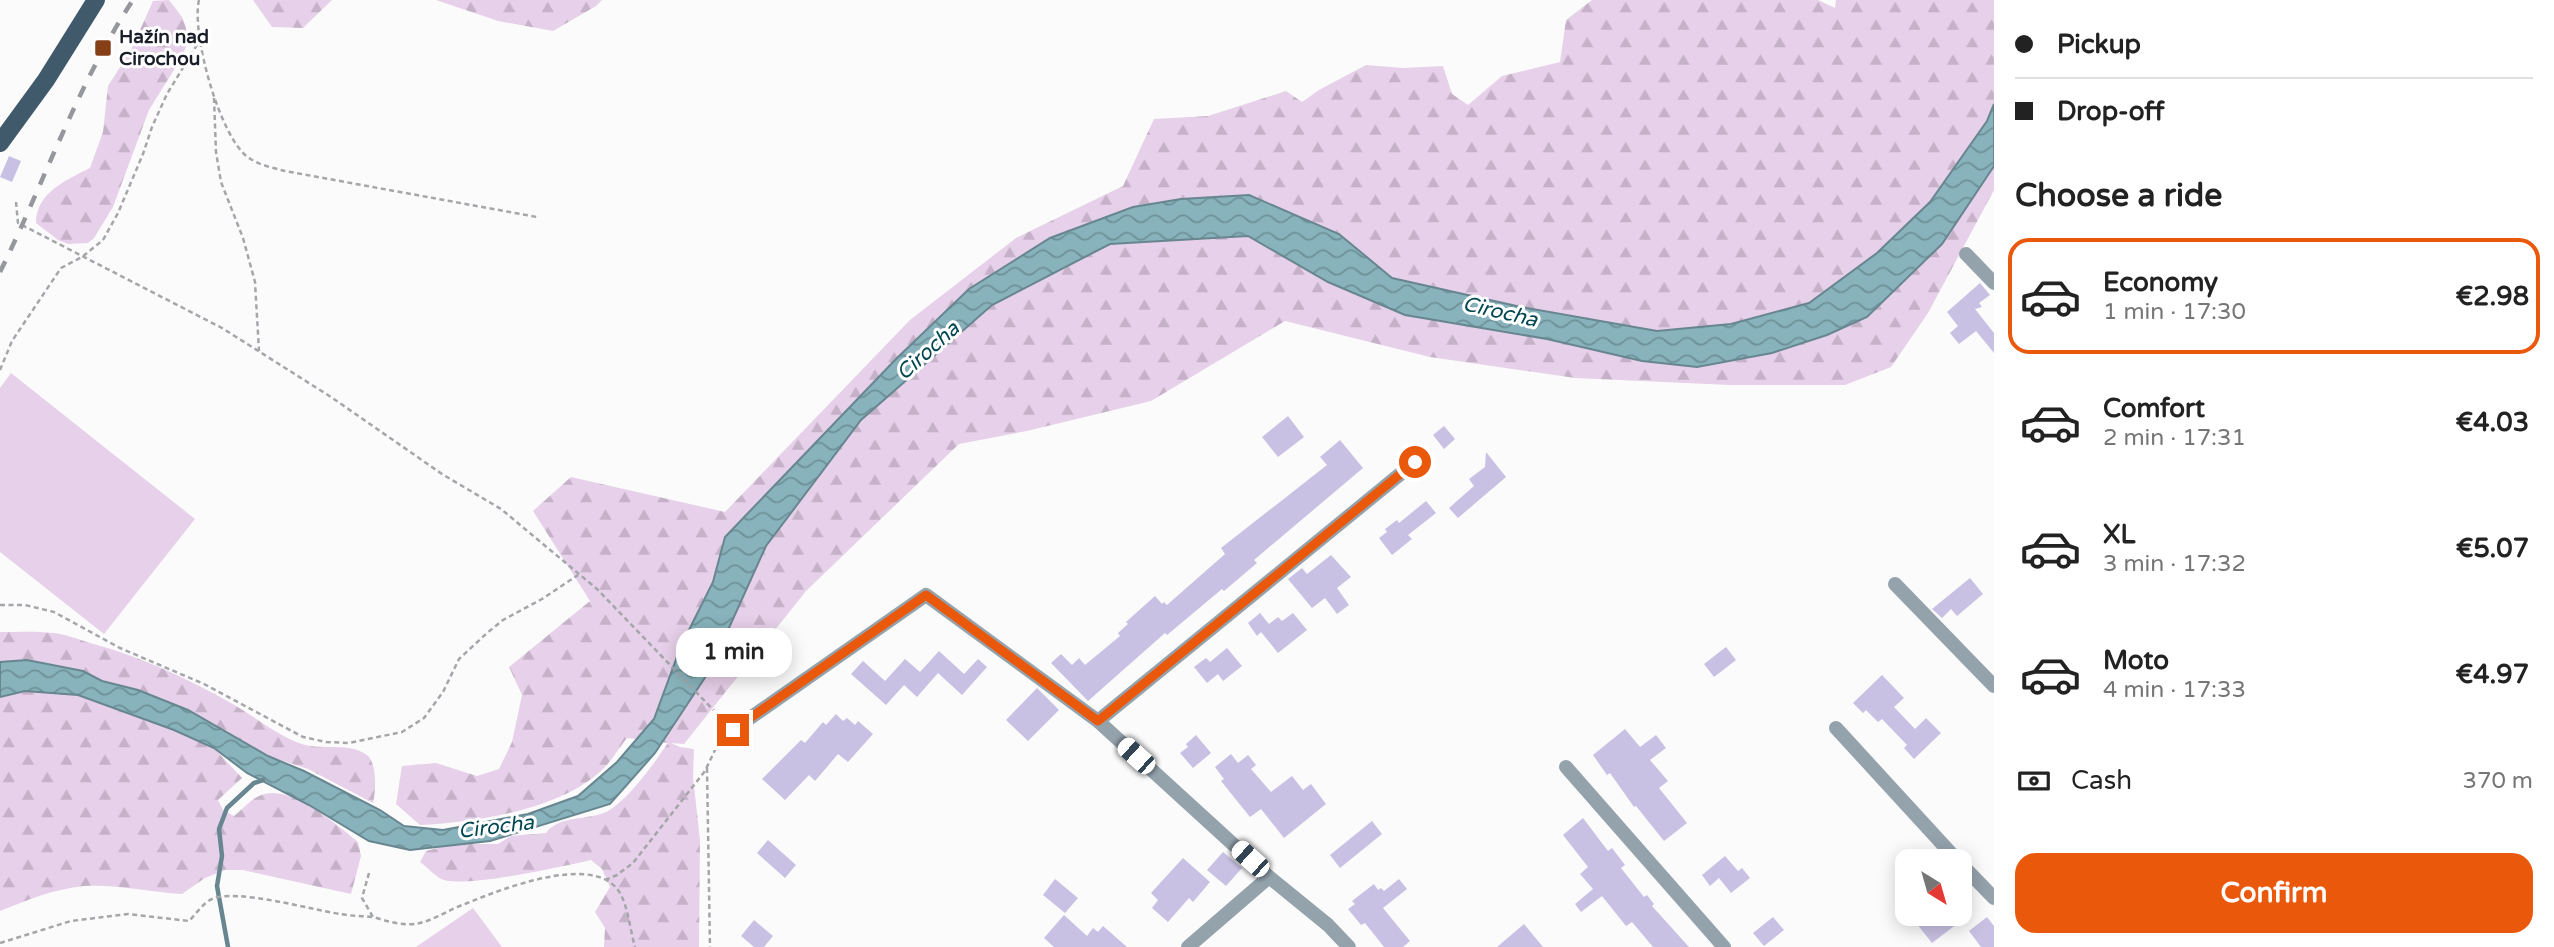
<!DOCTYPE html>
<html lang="en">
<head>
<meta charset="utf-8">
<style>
	:root { --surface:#fff; --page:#f6f6f6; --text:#222; --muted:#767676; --line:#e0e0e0; --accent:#ea580c }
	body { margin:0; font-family:"Varela Round",sans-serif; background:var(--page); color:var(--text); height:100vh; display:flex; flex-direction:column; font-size:26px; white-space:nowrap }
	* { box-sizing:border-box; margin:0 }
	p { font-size:23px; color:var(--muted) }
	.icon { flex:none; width:38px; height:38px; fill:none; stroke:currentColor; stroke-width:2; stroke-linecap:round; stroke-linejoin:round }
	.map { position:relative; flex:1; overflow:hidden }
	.details { display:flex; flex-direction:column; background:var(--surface); width:560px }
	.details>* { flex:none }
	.banner { display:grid; align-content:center; height:154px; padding:0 21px; background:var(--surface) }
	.needle { width:46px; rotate:143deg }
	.controls { position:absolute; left:1895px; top:849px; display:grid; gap:14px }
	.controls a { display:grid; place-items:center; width:77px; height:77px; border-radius:14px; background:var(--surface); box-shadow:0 4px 18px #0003; font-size:35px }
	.end { position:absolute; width:32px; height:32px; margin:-16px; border:9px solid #ea580c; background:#fff; box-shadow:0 0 0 4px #fff }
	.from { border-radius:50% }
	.bubble { position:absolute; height:49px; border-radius:21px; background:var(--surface); box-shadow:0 4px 18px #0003; font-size:23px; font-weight:800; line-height:49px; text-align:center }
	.car { position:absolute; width:21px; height:42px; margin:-21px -10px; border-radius:9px; box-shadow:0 0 5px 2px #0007; background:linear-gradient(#fff 24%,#345 0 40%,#fff 0 76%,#345 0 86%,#fff 0) }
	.banner b { display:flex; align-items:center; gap:24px; height:66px; font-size:26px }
	.banner b+b { border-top:2px solid var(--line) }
	.banner i { width:18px; height:18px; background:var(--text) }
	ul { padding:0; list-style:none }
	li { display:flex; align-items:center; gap:21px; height:116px; margin:0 14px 10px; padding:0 7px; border:4px solid transparent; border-radius:21px }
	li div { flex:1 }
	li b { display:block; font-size:26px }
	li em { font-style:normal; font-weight:800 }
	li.current { border-color:var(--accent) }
	li>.icon { width:63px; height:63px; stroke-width:1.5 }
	h2 { padding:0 21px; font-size:32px; line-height:84px }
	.pay { display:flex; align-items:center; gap:18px; height:77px; padding:0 21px; font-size:26px }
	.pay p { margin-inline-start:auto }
	.primary-button { display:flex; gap:14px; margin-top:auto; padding:14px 21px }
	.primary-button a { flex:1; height:80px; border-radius:21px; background:var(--accent); color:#fff; font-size:28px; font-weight:800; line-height:80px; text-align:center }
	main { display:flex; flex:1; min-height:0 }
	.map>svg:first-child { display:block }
	.forest { fill:url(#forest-firs) }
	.pitch { fill:#e7d0e9 }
	.water { fill:url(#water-waves); stroke:#678690; stroke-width:2 }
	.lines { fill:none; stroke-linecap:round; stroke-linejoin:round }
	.stream { stroke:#678690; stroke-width:4.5 }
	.building { fill:#c8c1e3 }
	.path { stroke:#a4a6aa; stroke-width:2.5; stroke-dasharray:5 3.5; stroke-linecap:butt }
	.minor { stroke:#94a2ac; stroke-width:14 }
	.primary { stroke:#415a6b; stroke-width:18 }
	.rail { stroke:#95979c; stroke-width:4.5; stroke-dasharray:12 12; stroke-linecap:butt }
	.route { stroke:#ea580c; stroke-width:9 }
	.poi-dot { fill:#854018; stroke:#fff; stroke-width:2.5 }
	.labels { text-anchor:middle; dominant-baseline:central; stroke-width:6; stroke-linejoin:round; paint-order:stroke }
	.poi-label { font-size:19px; font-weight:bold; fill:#191e29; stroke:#fff; text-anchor:start }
	.water-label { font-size:21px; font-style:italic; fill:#024751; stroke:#fff }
</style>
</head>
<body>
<main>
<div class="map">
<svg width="1994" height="947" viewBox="0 0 1994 947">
	<defs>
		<pattern id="forest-firs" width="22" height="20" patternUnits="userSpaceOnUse" patternTransform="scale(1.75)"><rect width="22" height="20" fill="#e7d0e9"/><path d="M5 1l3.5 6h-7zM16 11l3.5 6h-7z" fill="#c6b2c8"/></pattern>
		<pattern id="water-waves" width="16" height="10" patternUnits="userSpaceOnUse" patternTransform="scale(1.75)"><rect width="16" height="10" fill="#88b3bc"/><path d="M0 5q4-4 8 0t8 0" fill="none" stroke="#6e9199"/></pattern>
	</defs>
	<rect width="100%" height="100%" fill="#fbfbfb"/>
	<path class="forest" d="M169,0L182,17L186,28L187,44L182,57L149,110L113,207L94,238L88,243L68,244L58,240L36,223C36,193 66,180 90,168L103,132L108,86L131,50L153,1Z
		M253,0H332L303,28L272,27Z
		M436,0H602L596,6L553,31L498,21Z
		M1592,0H1818L1835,8L1836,0H1994V190L1928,313L1891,367L1845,385H1730L1575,378L1430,357L1285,321L1151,401L1027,431L959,444L806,591L684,744L671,743L680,747L694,749L693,777L700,840L699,947H604L605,928L595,912L610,887L602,869L591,860C565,866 462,889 441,879C434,875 427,867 420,862L426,851L454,844H498L511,836L546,833C559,816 582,820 601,814C624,807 654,763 668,743L627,738C619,748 612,760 604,768C562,810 476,822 420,825L396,804L402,766L436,763L477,776L499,769L512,742L522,695L509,667L590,601L533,511L571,477L725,512L910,320L1016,238L1123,186L1154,119L1208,116L1286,91L1302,102L1319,90L1366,65L1403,68L1443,66L1452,94L1468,105L1502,76L1560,62L1566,20Z
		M0,632C17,632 37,631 53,633C65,634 78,639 90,643C139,656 187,678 231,703C256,717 278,737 305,745C324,750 352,742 368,756C377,765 376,791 373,803L308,769L268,756L188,710L138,690L102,681L83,671L67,667L27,660L0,662Z
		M25,691L78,695L205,741L214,748L242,778L218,800L223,810L234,816C242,810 250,800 259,796C288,781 336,824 358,842L361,856L351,894L243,870H225L205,878L182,894C150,892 116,884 84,886C54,889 27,900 0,911V697Z"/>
	<path class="pitch" d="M11,373L195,519L104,634L0,552V388Z
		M473,908L502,947H416Z"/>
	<path class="water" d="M1994,104V166L1942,244L1867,317L1827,335L1772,353L1697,367L1642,361L1547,339L1405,315L1328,282L1248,236L1110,244L992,305L861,420L766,546L710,670L655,753L610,804L490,841L410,850L369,841L309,805L247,773L214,748L174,730L78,695L25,691L0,697V662L27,660L83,671L102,681L138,690L188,710L268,756L304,771L380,810L404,826L443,830L528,814L578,796L617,762L654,719L681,646L713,582L725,537L896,359L969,289L1050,238L1133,207L1181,199L1249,195L1339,234L1392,278L1521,307L1657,331L1731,324L1809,303L1877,253L1930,202L1987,121Z"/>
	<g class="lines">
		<path class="stream" d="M228,947L217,886L222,856L219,829L227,808L254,783L263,780"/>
	</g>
	<path class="building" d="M9,156L21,161L12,182L0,177Z
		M1980,283L1990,295L1979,303L1982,307L1975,309L1994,333V353L1976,331L1959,344L1950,333L1958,326L1947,312Z
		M1288,416L1304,437L1278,457L1262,437Z
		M1444,426L1455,439L1444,449L1433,435Z
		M1340,440L1363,468L1254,560L1257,563L1224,591L1222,589L1167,635L1165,633L1088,701L1051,663L1061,654L1072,665L1079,658L1085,665L1120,636L1118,633L1128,624L1126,622L1155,596L1162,604L1164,602L1167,605L1225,554L1221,548L1327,465L1320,457Z
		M1486,452L1506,477L1458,518L1449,508L1474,486L1469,479L1485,467Z
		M1426,501L1436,513L1408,535L1412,539L1392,555L1379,538L1387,532L1385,529L1397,520L1399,523Z
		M1331,555L1351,577L1337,588L1349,605L1337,614L1325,598L1312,608L1288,579L1302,568L1307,574Z
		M1970,578L1983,594L1957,616L1951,609L1942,618L1932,609Z
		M1260,613L1269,624L1278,617L1282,621L1293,613L1307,630L1278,653L1261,632L1257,636L1248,623Z
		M1726,647L1736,660L1714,677L1704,664Z
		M1227,648L1242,666L1223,681L1218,674L1207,683L1194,667L1206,658L1210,662Z
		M939,651L964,674L978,659L987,667L962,695L938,673L917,697L904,685L886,705L851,674L863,661L885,681L905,659L920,672Z
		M1882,675L1904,698L1894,707L1915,729L1926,718L1941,733L1914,759L1904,748L1907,745L1882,719L1878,722L1866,710L1863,713L1853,703Z
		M1037,688L1059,710L1028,741L1006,720Z
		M836,714L843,721L847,718L855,725L858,721L873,734L848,762L838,754L815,781L809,775L785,800L762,779L801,740L805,743L823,722L826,725Z
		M1625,729L1640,747L1656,735L1666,748L1650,760L1668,781L1659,788L1687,823L1664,841L1636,806L1634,807L1610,773L1607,775L1593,755Z
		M1196,735L1211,753L1193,768L1180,753L1188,747L1186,744Z
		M1231,754L1238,763L1248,755L1256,765L1251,769L1271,792L1292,776L1303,790L1311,784L1326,804L1284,838L1261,809L1250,817L1221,781L1224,779L1215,767Z
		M1583,818L1608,851L1612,848L1625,865L1621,868L1644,897L1647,895L1654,904L1652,906L1689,947H1653L1632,922L1626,926L1602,896L1581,912L1575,904L1593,889L1580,874L1588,867L1563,835Z
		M1372,821L1382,834L1340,868L1330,855Z
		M768,840L796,865L785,878L757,853Z
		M1223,852L1242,868L1226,886L1207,870Z
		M1725,856L1738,871L1742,868L1750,878L1731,893L1719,878L1710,886L1702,875Z
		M1183,858L1210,882L1193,902L1189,898L1168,922L1152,908L1158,900L1151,893Z
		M1055,879L1078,898L1065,913L1043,895Z
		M1399,879L1407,889L1383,908L1410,941L1403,947H1384L1365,923L1361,925L1348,909L1355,904L1352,901L1374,884L1378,890L1381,888L1384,891Z
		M1938,914H1970L1932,943L1917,924L1927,916L1930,920Z
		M1064,915L1087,936L1093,928L1098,932L1103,926L1127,947H1054L1044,938Z
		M1773,917L1784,930L1764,946L1753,933Z
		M1987,917L1994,926V947H1981L1969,931Z
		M754,920L773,936L764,947H754L741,936Z
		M1524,924L1543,947H1497Z"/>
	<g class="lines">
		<path class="path" d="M199,0C191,33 220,139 249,158C259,165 273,168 285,171L537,217
			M214,98L216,152L221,182L243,238L255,282L259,351
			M16,202L18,223L222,328L331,397L442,474L501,509L597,589L724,721
			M0,370L12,341L61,268L82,257L103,240L118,213L143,154L152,127L167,94L200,40
			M0,605H25L54,612L120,648L204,684L303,737L326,742L349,743L402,732L424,718L443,692L459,659L487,633L503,620L542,599L578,575
			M707,768L710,947
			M369,873L362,898L373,917C387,921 405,927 420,923C436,919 450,909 465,904C499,890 591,853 618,890C628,904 630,930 635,947
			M605,880L617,875L633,863L705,771L716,748L723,741
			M0,943L71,921L128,914L189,921C196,914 203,903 212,899C234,888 314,910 340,914C351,916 362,916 373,917"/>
		<path class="minor" d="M1966,254L1994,283
			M1895,584L1994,686
			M1098,721L1415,462
			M1836,728L1958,861
			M733,730L926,595L1098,721L1269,877L1328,925L1349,947
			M1566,767L1724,947
			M1960,863L1994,898
			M1188,947L1269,877"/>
		<path class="primary" d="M0,143L46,80L96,0"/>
		<path class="rail" d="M0,272C45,181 77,85 133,0"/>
	</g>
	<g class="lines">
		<path class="route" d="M733,730L926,595L1098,721L1415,462"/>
	</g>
	<rect class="poi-dot" x="94" y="39" width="18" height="18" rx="3.5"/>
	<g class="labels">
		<g class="poi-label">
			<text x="119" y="37">Hažín nad<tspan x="119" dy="22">Cirochou</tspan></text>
		</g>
		<g class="water-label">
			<text transform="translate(1500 312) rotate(13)">Cirocha</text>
			<text transform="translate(928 351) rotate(-42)">Cirocha</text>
			<text transform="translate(496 827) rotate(-7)">Cirocha</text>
		</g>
	</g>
</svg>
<div class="controls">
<a><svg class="needle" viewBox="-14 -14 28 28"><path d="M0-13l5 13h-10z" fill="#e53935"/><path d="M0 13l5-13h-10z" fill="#767676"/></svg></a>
</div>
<i class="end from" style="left:1415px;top:462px"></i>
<i class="end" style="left:733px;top:730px"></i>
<div class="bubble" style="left:676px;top:628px;width:116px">1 min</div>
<i class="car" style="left:1136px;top:756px;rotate:312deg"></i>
<i class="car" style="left:1250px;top:859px;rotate:312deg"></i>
</div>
<section class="details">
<div class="banner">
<b><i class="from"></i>Pickup</b>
<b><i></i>Drop-off</b>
</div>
<h2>Choose a ride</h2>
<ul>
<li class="current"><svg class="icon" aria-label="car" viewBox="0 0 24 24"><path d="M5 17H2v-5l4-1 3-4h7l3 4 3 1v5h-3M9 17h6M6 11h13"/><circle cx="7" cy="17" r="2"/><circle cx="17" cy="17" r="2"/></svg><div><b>Economy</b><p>1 min · 17:30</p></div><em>€2.98</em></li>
<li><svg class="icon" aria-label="car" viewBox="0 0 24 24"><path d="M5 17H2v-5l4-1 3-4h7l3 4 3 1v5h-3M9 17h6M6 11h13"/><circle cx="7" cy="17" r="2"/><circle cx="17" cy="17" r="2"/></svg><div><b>Comfort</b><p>2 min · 17:31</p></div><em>€4.03</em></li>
<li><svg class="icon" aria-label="car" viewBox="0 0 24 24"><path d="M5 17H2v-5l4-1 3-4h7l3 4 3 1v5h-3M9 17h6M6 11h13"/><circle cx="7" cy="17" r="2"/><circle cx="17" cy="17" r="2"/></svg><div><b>XL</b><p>3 min · 17:32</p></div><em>€5.07</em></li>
<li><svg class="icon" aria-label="car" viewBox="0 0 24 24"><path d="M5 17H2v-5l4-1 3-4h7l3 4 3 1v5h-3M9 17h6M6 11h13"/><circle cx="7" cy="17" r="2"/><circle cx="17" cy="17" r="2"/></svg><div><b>Moto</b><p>4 min · 17:33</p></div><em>€4.97</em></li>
</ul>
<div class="pay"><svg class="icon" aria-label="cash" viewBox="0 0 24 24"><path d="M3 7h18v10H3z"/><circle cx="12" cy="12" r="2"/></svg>Cash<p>370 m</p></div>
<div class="primary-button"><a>Confirm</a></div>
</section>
</main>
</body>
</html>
